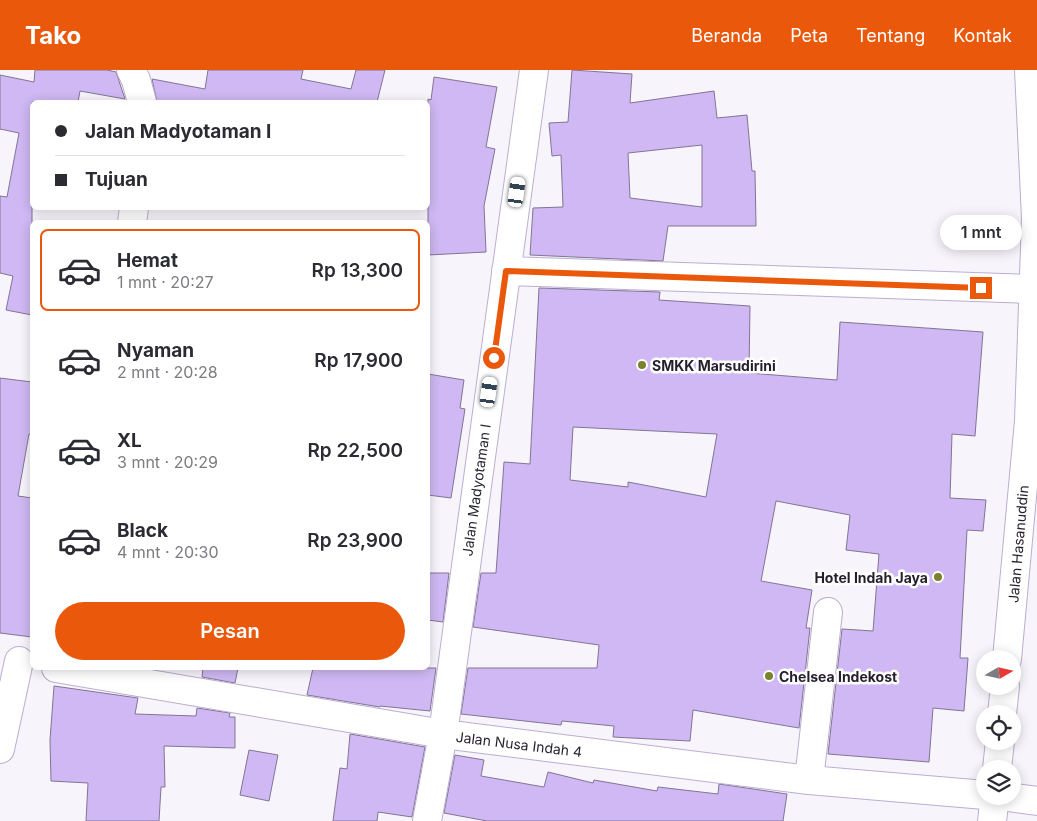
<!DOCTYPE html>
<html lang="id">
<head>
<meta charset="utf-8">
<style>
	:root { --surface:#fff; --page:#f2f2f3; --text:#2b2b33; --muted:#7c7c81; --line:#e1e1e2; --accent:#ea580c }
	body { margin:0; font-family:Inter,sans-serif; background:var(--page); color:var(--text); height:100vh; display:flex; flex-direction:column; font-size:19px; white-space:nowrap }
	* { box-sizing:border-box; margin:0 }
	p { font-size:16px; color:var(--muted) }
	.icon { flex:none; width:28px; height:28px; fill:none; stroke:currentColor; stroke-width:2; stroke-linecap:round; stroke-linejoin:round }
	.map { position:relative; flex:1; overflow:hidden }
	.drawer { position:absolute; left:30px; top:150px; width:400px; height:450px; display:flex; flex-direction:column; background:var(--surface); border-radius:8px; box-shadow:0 2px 12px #0003 }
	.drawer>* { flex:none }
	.top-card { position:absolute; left:30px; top:30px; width:400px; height:110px; border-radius:8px; box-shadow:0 2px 12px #0003; display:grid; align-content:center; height:110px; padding:0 25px; background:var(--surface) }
	.needle { width:32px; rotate:81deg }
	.buttons { position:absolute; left:976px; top:580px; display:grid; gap:10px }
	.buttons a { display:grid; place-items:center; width:45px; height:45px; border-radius:50%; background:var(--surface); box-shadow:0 2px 12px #0003; font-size:25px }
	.end { position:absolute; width:22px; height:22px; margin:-11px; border:6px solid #ea580c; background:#fff; box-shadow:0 0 0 2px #fff }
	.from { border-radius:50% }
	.bubble { position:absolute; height:35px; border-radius:18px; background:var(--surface); box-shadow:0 2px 12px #0003; font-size:16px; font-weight:600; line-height:35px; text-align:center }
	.car { position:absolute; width:15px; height:30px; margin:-15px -8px; border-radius:6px; box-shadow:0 0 4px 1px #0007; background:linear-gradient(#fff 24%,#345 0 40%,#fff 0 76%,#345 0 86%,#fff 0) }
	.top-card b { display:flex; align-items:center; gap:18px; height:48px; font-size:19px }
	.top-card b+b { border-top:1px solid var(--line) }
	.top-card i { width:12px; height:12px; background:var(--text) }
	ul { padding:9px 0 0; list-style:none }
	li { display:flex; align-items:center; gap:15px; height:82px; margin:0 10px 8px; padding:0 15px; border:2px solid transparent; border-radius:8px }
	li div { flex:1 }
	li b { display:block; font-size:19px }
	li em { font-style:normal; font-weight:600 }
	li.active { border-color:var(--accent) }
	li>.icon { width:45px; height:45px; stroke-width:1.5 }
	.button { display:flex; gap:10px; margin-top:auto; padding:10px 25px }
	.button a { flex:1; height:58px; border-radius:30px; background:var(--accent); color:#fff; font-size:20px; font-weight:600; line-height:58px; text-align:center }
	header { display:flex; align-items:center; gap:30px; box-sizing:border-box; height:70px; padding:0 25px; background:var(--accent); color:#fff }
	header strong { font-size:24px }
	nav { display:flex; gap:28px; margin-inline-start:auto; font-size:18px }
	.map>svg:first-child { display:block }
	.building { fill:#cfb8f3; stroke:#817594; fill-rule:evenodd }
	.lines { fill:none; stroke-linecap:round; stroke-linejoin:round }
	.street-casing { stroke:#bbaed0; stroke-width:30 }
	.secondary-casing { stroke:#bbaed0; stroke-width:30 }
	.street { stroke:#fff; stroke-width:28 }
	.secondary { stroke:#fff; stroke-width:28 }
	.route { stroke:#ea580c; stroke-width:6 }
	.poi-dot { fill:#7a812c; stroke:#fff; stroke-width:2 }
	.labels { text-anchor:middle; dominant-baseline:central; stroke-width:5; stroke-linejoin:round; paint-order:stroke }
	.poi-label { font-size:14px; font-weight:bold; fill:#241f2c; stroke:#fff; text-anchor:start }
	.street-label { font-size:14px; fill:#241f2c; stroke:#fff }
</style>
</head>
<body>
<header>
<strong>Tako</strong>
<nav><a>Beranda</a><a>Peta</a><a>Tentang</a><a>Kontak</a></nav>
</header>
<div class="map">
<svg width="1037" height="751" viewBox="0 0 1037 751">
	<rect width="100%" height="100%" fill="#f7f4fb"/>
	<path class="building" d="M35,0H107L116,2L125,29L80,21L78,32H32V245L6,240L13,206L0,203V126L7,127L19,63L0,59V5L34,12Z
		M208,0H303L301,9L351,19L356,0H385L377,32H157L152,9L205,19Z
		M572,0L632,4L630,33L714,21L717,48L747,45L752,101H755L756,156H668L663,191L530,185L533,138L563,137L561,85L552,86L549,53L568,52ZM702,75V137L630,128L628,83Z
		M434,7L497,17L486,77L495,79L484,136L486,182L428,185V29L431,30Z
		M539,218L660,222L659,230L750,236L749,303L837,310L840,252L983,262L975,366L952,364L950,428L986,430L983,461L967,460L960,588H968L964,641L933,638L929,692L828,684L842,559L873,561L879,484L846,480L850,445L776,431L761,511L812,520L806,558H810L799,658L693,640L690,671L613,667L614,656L562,651L561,655L461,644L468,598H597L599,575L473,557L481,503H496L504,392L530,394ZM573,357L717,364L706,427L628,412V417L570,410Z
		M428,304L464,310L460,338L465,339L451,428L428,425Z
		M0,308L32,312V365L29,364L18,426L32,428V567L0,563Z
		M428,503H449L443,552L428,550Z
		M203,598H238L235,613L202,607Z
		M313,598H436L430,641L380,636V637L307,625Z
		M54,616L138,628L135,644L196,646L197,638L230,643L229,647H235V678L164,676L165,717H161L159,751H86L88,713L51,711L50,670Z
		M350,664L425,677L412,747L378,742L377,751H333L340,698L347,699Z
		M249,680L278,685L269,731L240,725Z
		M455,685L484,690L481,706L544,717L548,702L593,713L594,710L657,721L658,717L718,724L719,714L787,724L783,751H487L444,743Z"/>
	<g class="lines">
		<defs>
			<path id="street" d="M131,0L136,10L142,32
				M132,152L134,138
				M506,201L1033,219
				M56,598L443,664L809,710L985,725
				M0,679L19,591
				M809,710L828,542
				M1001,726L1037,731
				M427,751L443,664L534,0"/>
			<path id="secondary" d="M1007,589L1029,351L1036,148L1029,0
				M1002,644L1005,616
				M997,699L1000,671
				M992,751L995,726"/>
		</defs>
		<use href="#street" class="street-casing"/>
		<use href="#secondary" class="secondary-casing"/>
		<use href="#street" class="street"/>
		<use href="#secondary" class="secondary"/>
	</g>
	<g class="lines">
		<path class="route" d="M494,288L506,201L981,218"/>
	</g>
	<g class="poi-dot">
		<circle cx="642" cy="295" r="5"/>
		<circle cx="938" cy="507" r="5"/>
		<circle cx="769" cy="606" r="5"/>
	</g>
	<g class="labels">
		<g class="poi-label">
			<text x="652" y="295">SMKK Marsudirini</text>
			<text x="928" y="507" text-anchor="end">Hotel Indah Jaya</text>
			<text x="779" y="606">Chelsea Indekost</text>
		</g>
		<g class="street-label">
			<text transform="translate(476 420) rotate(-82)">Jalan Madyotaman I</text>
			<text transform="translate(1018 474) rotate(-85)">Jalan Hasanuddin</text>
			<text transform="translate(519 674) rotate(7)">Jalan Nusa Indah 4</text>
		</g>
	</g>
</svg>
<div class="buttons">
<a><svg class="needle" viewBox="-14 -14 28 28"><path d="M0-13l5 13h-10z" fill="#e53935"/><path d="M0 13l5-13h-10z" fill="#7c7c81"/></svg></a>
<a><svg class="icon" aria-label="locate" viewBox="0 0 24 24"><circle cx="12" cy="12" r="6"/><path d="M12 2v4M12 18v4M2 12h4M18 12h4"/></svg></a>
<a><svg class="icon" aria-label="layers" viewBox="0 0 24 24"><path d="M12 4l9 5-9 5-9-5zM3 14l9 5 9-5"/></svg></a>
</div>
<i class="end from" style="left:494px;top:288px"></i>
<i class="end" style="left:981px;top:218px"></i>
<div class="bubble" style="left:940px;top:145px;width:82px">1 mnt</div>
<i class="car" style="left:517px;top:122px;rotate:8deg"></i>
<i class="car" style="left:489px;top:322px;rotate:8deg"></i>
<div class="top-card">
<b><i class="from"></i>Jalan Madyotaman I</b>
<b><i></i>Tujuan</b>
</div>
<section class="drawer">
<ul>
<li class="active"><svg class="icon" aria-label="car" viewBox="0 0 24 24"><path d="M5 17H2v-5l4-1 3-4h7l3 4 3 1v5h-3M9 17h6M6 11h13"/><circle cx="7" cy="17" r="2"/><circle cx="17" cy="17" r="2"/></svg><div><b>Hemat</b><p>1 mnt · 20:27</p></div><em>Rp 13,300</em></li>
<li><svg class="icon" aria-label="car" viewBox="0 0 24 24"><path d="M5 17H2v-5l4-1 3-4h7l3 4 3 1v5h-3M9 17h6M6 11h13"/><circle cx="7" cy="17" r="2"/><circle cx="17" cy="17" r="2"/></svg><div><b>Nyaman</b><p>2 mnt · 20:28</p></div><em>Rp 17,900</em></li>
<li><svg class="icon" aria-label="car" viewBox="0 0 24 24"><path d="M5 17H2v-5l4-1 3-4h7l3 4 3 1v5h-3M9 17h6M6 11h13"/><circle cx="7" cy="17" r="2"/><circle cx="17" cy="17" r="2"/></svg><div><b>XL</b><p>3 mnt · 20:29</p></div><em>Rp 22,500</em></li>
<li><svg class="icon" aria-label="car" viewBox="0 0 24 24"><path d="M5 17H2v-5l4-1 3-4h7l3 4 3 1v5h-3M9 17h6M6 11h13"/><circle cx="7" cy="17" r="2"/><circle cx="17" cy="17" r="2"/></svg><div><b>Black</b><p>4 mnt · 20:30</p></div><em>Rp 23,900</em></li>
</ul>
<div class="button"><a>Pesan</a></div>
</section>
</div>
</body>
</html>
